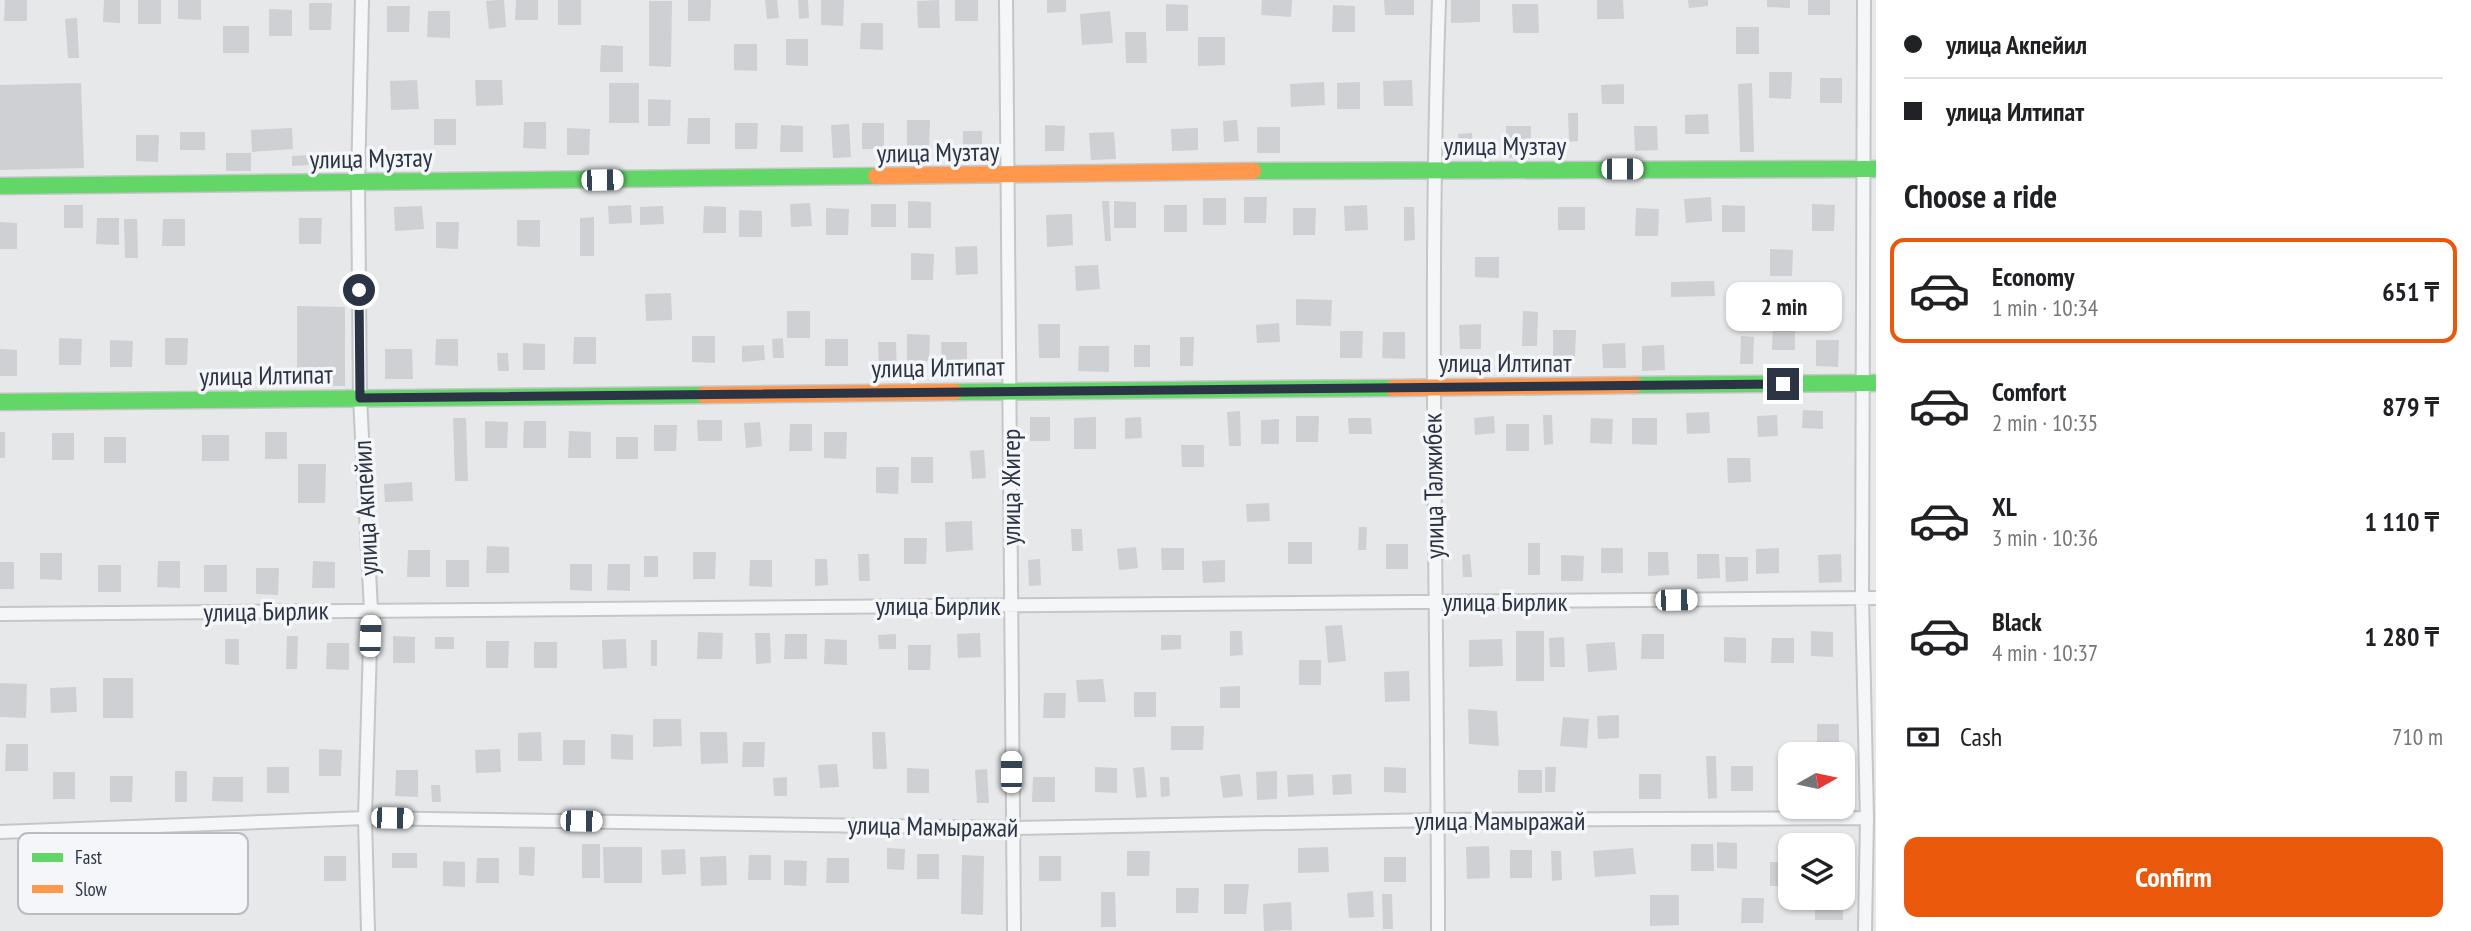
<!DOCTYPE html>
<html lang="en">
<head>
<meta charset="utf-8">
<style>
	:root { --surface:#fff; --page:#f6f6f6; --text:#202124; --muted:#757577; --line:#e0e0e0; --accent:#ea580c }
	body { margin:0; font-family:"PT Sans Narrow",sans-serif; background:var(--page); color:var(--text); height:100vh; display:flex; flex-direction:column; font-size:26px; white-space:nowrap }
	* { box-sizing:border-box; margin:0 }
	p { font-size:23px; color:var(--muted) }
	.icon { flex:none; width:38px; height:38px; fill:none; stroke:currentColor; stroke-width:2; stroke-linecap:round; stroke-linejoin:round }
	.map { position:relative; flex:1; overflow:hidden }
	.details { display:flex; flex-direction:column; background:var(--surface); width:595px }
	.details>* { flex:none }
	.top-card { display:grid; align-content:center; height:154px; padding:0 28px; background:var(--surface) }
	.needle { width:46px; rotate:81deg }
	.controls { position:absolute; left:1778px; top:742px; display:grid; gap:14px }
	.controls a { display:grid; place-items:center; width:77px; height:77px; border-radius:14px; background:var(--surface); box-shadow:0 2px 5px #0004; font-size:35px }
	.end { position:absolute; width:32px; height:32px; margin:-16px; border:9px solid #2b3445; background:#fff; box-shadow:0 0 0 4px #fff }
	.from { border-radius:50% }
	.bubble { position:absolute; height:49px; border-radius:14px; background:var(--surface); box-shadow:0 2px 5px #0004; font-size:23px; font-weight:600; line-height:49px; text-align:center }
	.car { position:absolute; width:21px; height:42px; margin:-21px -10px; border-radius:9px; box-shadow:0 0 5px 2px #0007; background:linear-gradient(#fff 24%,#345 0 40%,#fff 0 76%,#345 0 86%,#fff 0) }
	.top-card b { display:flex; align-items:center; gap:24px; height:66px; font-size:26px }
	.top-card b+b { border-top:2px solid var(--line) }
	.top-card i { width:18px; height:18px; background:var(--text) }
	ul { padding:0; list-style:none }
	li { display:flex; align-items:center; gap:21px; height:105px; margin:0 14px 10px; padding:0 14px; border:4px solid transparent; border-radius:14px }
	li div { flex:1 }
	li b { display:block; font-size:26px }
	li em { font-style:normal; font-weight:600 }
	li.on { border-color:var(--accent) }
	li>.icon { width:63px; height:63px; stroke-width:1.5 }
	h2 { padding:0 28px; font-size:32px; line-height:84px }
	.pay { display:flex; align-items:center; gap:18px; height:77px; padding:0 28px; font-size:26px }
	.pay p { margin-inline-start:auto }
	.button { display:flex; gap:14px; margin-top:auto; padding:14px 28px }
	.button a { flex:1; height:80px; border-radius:14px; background:var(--accent); color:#fff; font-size:28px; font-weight:600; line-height:80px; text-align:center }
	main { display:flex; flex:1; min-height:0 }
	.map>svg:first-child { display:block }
	.building { fill:#ced0d3 }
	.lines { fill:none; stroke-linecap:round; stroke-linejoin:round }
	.street-casing { stroke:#c4c6c8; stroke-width:16 }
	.fast-casing { stroke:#c4c6c8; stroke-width:19 }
	.slow-casing { stroke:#c4c6c8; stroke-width:19 }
	.street { stroke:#f5f6f7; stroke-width:12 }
	.fast { stroke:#63d668; stroke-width:16 }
	.slow { stroke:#ff974d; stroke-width:16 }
	.route { stroke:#2b3445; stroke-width:9 }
	.labels { text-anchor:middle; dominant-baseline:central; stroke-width:7; stroke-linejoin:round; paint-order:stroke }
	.street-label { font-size:26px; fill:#2b3445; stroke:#f4f6f9 }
	.key { fill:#f4f6f9; stroke:#b8bcc3; stroke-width:2 }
	.key-label { font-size:19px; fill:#2b3445 }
</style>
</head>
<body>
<main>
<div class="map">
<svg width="1876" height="931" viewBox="0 0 1876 931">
	<rect width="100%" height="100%" fill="#e6e8ea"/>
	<path class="building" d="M5,0H27V21H4Z
		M104,0H120V23L103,22Z
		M138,0H161V24H138Z
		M178,0H201V20L178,19Z
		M497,0H504L506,27L489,29L486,1Z
		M516,0H538V20H515Z
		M558,0H581V25H558Z
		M688,0H711L710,21H688Z
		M765,0H777L779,18L767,19Z
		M798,0H808L809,18L799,19Z
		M821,0H844L843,26L821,25Z
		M939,0L940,28H918L917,1Z
		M955,0H978V21H955Z
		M1047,0H1066V12L1047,13Z
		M1262,0H1292L1291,17L1261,15Z
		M1384,0H1414V15H1385Z
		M1451,0H1480V22L1451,23Z
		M1597,0H1623L1624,19H1597Z
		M1688,0H1708V6L1689,8Z
		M1767,0H1790V8L1767,7Z
		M1808,0H1830V15H1808Z
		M649,1H672L671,67L649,66Z
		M309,3H332L331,30H309Z
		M1166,4L1188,5V31H1166Z
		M1512,4H1538L1539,33H1513Z
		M1333,5L1355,6V32H1332Z
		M387,6H410L409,32H387Z
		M269,9L292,10V36H269Z
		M428,11H450V38L427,37Z
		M1110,11L1113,43L1082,45L1080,14Z
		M77,18L79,58H68L65,19Z
		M861,23H883V50L860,49Z
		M223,26H249V53H223Z
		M1736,27H1759V54H1736Z
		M1125,32H1146L1147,63H1126Z
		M1198,37H1225V65L1198,66Z
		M786,39H808V66L786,65Z
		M734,44H757V71L734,70Z
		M601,45L623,46V72H600Z
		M1769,72H1792L1791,99L1769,98Z
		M1820,78H1842V103H1820Z
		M417,80L419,109L391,110L390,81Z
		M475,80H502L503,105L476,106Z
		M1412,80L1413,106H1384L1383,81Z
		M1324,82L1325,105L1291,107L1290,84Z
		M1360,82V109H1337V83Z
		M81,83L84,168L0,170V85Z
		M609,83H639V123H609Z
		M1752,83L1754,152H1740L1738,84Z
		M1624,84V104H1602L1601,85Z
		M648,99L671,100L670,126H648Z
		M1568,113H1578V141L1569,142Z
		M1708,114L1709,134H1685V115Z
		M688,118H710V144H687Z
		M434,119H456V145H434Z
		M907,120H930L929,147L907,146Z
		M1237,120L1239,141L1224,142L1223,121Z
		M524,122H546V149L523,148Z
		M735,123H758L757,149H735Z
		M862,123H884V149H862Z
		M849,124L851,157L833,158L831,125Z
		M781,125L803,126V152H780Z
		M1045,125L1065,126L1064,151H1045Z
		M1506,126H1531L1530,159L1506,158Z
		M1634,126H1657L1658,150L1635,151Z
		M1257,127H1280V153H1257Z
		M292,128L293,149L252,152L251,130Z
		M567,128L590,129L589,155H567Z
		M1198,128V150L1172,151L1171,129Z
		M963,131H982V156H963Z
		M180,132H205V150H180Z
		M1114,132L1116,159L1091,160L1089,133Z
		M1472,133V156L1459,157L1458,134Z
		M136,135H159L158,162L136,161Z
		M226,153H251V171H226Z
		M327,154V164L292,166V156Z
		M1244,197H1267L1266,223H1244Z
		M1711,197L1712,221L1686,223L1684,199Z
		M1203,198H1226V225H1203Z
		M908,201L931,202V228H908Z
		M1102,201H1109L1111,241H1105Z
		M1114,201L1136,202V228H1114Z
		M810,203L812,226L791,227L790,204Z
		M871,204H896V227H871Z
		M1812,204L1835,205L1834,231H1812Z
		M64,205H83V228H64Z
		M631,205L632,223L609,224L608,206Z
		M1164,205H1187V232H1164Z
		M1367,205L1368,230L1345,231L1344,206Z
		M1722,205L1745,206V232H1722Z
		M422,206L424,229L395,231L394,207Z
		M663,206L664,224L640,225V207Z
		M704,206L726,207V233H703Z
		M1404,207H1414L1415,240L1404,241Z
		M1558,207H1585V230H1558Z
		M826,208L849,209L848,235H826Z
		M1293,208H1316L1315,235H1293Z
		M1636,208L1659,209L1658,236H1635Z
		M739,210L762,211V237H739Z
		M1072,214L1073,245L1047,247L1046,215Z
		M594,217V256H580V218Z
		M97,218H119V245L96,244Z
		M299,218H322L321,244H299Z
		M124,219H137L138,258H125Z
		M163,219H185V246H162Z
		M517,220H540V247L517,246Z
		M0,222L17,223V249H0Z
		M436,222H459L458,249L436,248Z
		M977,246L978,274L956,275L955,247Z
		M1770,249L1793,250L1792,276H1770Z
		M911,253L934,254L933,280H911Z
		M1475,257H1499V278L1475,277Z
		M1098,265L1100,289L1076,291L1075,266Z
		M1714,281L1715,296L1671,297V282Z
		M671,293L672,320L646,321L645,294Z
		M1296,299L1332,300L1331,326L1296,325Z
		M297,306L345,307V386H297Z
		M787,311H810V338H787Z
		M1523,311L1538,312L1537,346H1522Z
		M1279,323L1280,342L1257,343L1256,325Z
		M1773,323L1795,324V350H1772Z
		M1038,324H1060V358H1039Z
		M1481,324V349H1460L1459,325Z
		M1553,330H1576L1575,357L1553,356Z
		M1340,331H1363L1362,358H1340Z
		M1383,332H1405V359L1382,358Z
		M907,334L930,335L929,361H907Z
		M692,336H715V363L692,362Z
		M1741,336L1754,337L1753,364H1740Z
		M574,337H596V364H573Z
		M1180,337H1194L1193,366H1180Z
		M59,338L82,339L81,365H59Z
		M165,338H188L187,365H165Z
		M783,338L784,358H773L772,339Z
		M436,339H458V366L435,365Z
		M825,339H848V366H825Z
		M110,340L133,341L132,367H110Z
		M1816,340H1839L1838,367L1816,366Z
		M878,342H896L897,373H879Z
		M941,342H967V365L942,366Z
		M523,343L545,344V370H523Z
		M1625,343L1626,368H1603L1602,344Z
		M764,345L765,360L742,362V346Z
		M1134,345H1150V367H1134Z
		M1664,345L1665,370L1642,371V346Z
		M1079,346H1109V372L1078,371Z
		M0,349L17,350V376H0Z
		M385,349H412L413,379H385Z
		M497,353H508L509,371H498Z
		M1803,410L1823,411V429L1802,428Z
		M1240,411L1241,446H1229L1227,412Z
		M1709,412L1710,433L1687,434L1686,413Z
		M1543,415H1552L1553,444L1544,445Z
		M1777,415L1778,436L1758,437L1757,416Z
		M1296,416H1319L1318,442H1296Z
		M1494,416L1495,433L1475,435L1474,418Z
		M1030,417H1050V441H1030Z
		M1096,417V449H1074V418Z
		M1141,417L1142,438L1125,439V418Z
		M453,418H466L468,481H455Z
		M1348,418H1371L1372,434H1349Z
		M1591,418L1613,419L1612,444L1590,443Z
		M1632,418H1657V445L1632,444Z
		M1279,419V444H1261V420Z
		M697,420H722V441H698Z
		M485,421L508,422L507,448H485Z
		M524,421H546V448H523Z
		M760,422L762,446L746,448L744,423Z
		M790,424H812V451H789Z
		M1506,424H1529V451H1506Z
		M654,425H677L676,451H654Z
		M569,431L591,432V458H568Z
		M0,432H5V458H0Z
		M265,432H287V459H265Z
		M824,432H847L846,459L824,458Z
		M52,433H74V460H52Z
		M202,435H229V461H202Z
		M104,437H126V463H104Z
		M616,437H638V459H616Z
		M1181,445H1204V467H1182Z
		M984,450L986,478L972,479L970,451Z
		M911,457H933V483H911Z
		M1727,458H1750L1751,482L1728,483Z
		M298,464H326L325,503H298Z
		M876,467H899L898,494L876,493Z
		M412,482L413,501L385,502L384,484Z
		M1269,503L1270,521L1247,522L1246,504Z
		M972,521L973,550L946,552L945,522Z
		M1359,527H1367L1366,550H1358Z
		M1071,529H1082L1083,551H1072Z
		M904,538H927L926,564H904Z
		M1288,542H1312V564H1288Z
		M1528,543H1540V575H1528Z
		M1386,544H1408V569H1386Z
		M487,546L509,547V573H486Z
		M1136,547L1138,568L1119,570L1117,549Z
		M1161,548H1184V570H1162Z
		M1601,548H1623V573H1601Z
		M1779,548V573L1756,574V549Z
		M408,550H430V577H407Z
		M693,552H716L715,579H693Z
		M1648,552H1668L1669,575L1648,576Z
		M40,553H62V580L40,579Z
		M858,554H869L870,581H859Z
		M1470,554L1472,577H1463L1462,555Z
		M1697,554H1719L1720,578L1697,579Z
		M1841,554L1842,582L1819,583L1818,555Z
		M1561,555L1584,556L1583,581H1561Z
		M644,556H658V577H644Z
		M1725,557H1748V581L1726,582Z
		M815,559H827L828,585L815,586Z
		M1040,559L1041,585L1029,586L1028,560Z
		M446,560H469V587H446Z
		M750,560H772V587L749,586Z
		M1225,560V582L1203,583L1202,561Z
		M158,561H180V588L157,587Z
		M313,561L335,562V588H312Z
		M0,562H14V589H0Z
		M570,564H592V591L570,590Z
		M608,564H630V591L607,590Z
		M98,565H121V592H98Z
		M204,565H227V592H204Z
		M256,568H279L278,595L256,594Z
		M1342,625L1346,661L1328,663L1325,626Z
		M1230,631H1242L1243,655L1230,656Z
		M1516,631H1544V681H1516Z
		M1811,631L1833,632V657L1811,656Z
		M698,632L723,633L722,659H697Z
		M755,633H770L771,663L756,664Z
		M980,633L981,657L958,658L957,634Z
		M785,634H807V659H784Z
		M896,634V649H879L878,635Z
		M1642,634H1664V659H1641Z
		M1161,635H1181V649L1161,650Z
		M287,636H298L297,669H286Z
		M393,636L415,637V663H393Z
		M435,637H454V649H435Z
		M1564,637L1565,667H1550L1549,638Z
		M1724,637L1746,638V663L1724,662Z
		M1772,638H1794V663H1771Z
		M225,639H239V665L225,664Z
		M626,639L627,668L603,669L602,640Z
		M825,639L847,640V665L824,664Z
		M1502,639L1503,666L1469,667V640Z
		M651,640H657V666H651Z
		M486,641H509L508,668H486Z
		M534,642H557V668H534Z
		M1615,642L1617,670L1588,672L1586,644Z
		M327,643H349V670L326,669Z
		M908,645H931L930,670H908Z
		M1299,660H1321V685H1299Z
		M1409,671L1410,701L1385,702L1384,672Z
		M103,678H133V718H103Z
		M1103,679L1106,702H1078L1076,680Z
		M0,683L27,684L26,718L0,717Z
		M1240,686V708H1220V687Z
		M76,687L77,712L51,713L50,688Z
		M1134,692H1156V717H1134Z
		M1044,693H1066L1065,718H1043Z
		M1468,709L1497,711L1499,746L1469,744Z
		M1619,715V738L1598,739L1597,716Z
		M1563,717L1589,719L1587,748L1560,746Z
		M653,719H681L682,746L653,747Z
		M1817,724H1839V749H1817Z
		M1171,726H1204L1203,750H1171Z
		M541,732L542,761H518V733Z
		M700,732H727L728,763L701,764Z
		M872,732H885L887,769H873Z
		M611,734L633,735V760L611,759Z
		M563,740H585V765H563Z
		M743,742H765L764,767H742Z
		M6,744H28V771H5Z
		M319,749L342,750L341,776H319Z
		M500,749L501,772L476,773L475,750Z
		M1706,756H1716L1717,798L1708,799Z
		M837,764L839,787L820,788L818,765Z
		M1731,766H1753V791H1731Z
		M267,767H289V793H267Z
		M1095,767L1117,768V793L1095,792Z
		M1144,767L1147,797L1136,798L1133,768Z
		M1384,767L1406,768V793L1384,792Z
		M1545,767H1556L1555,792H1545Z
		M907,768L929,769V793H907Z
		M987,769L989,803H977L975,770Z
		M396,770H418V797L395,796Z
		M1518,770H1542V793H1518Z
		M175,771H187V802H175Z
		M1277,771V799L1257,800L1256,772Z
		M53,772H75V799H53Z
		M1240,774L1243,796L1223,798L1220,776Z
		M1313,774L1314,795L1288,797L1287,775Z
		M1351,774L1352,794L1333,795L1332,775Z
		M1639,774H1661V799H1639Z
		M110,776H133L132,802H110Z
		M213,777H243V802L212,801Z
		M787,777V796H774L773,778Z
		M1033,777H1055V802H1032Z
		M1160,777H1169L1170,796L1161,797Z
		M431,785H440L441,802H432Z
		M1717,842L1737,843V869L1717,868Z
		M582,844H600V878H582Z
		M1691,844H1713L1714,871H1691Z
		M1489,846L1490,878L1467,879L1466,847Z
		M519,847H535L534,876L519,875Z
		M603,847H642V883H604Z
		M1328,847L1329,872L1298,873V848Z
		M887,848L905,849L904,870L887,869Z
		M1633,848L1636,874L1595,877L1593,851Z
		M685,849L686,874L662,875L661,850Z
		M1510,850H1532V878H1510Z
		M1127,851H1150L1149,876H1127Z
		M1551,851H1561L1562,880L1552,881Z
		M392,853H417V868H392Z
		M917,854H939V879H917Z
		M749,855H771V880H748Z
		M962,855L984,856L983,915L961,914Z
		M324,856H346V881H324Z
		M726,856L727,885L701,886L700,857Z
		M1039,856H1061V881H1039Z
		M1384,857H1406V882H1384Z
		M477,858H499V883H476Z
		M827,858H849V883H826Z
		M784,860L807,861L806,886L784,885Z
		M443,861L465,862V887L443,886Z
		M1770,862H1790V886H1770Z
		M1224,884H1249L1246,914H1224Z
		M1176,888H1199L1198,913H1176Z
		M1373,891L1374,917L1349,918L1347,893Z
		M1101,892H1115L1116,927H1101Z
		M1382,894H1392L1393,929H1383Z
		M1650,895H1679V925L1650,926Z
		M1742,898H1764L1763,923H1741Z
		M1291,902L1292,930L1264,931L1263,904Z
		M1815,908H1843V920H1815Z"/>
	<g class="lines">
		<defs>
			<path id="street" d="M362,0L358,183L360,398L371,610L365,818L368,931
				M1006,0L1014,931
				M1864,0L1862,598L1867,818L1865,931
				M0,614L1876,598
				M0,832L365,818L1012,828L1438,820L1867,818
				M1438,931C1438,620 1428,310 1439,0"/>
			<path id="fast" d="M1253,171L1876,169
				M0,186L876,176
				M1635,385L1876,383
				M955,392L1393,388
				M0,402L704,395"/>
			<path id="slow" d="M876,176L1253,171
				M1393,388L1635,385
				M704,395L955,392"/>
		</defs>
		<use href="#street" class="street-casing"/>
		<use href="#fast" class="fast-casing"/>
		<use href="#slow" class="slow-casing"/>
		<use href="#street" class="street"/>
		<use href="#fast" class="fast"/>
		<use href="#slow" class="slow"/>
	</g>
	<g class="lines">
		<path class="route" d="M359,290L360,398L1783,384"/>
	</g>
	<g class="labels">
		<g class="street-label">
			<text x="1505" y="145">улица Музтау</text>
			<text transform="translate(938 152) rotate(-1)">улица Музтау</text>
			<text transform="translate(371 158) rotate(-1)">улица Музтау</text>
			<text x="1505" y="362">улица Илтипат</text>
			<text transform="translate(938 367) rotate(-1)">улица Илтипат</text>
			<text transform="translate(266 375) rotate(-1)">улица Илтипат</text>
			<text transform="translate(1433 486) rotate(-91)">улица Талжибек</text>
			<text transform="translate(1010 487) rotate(-90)">улица Жигер</text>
			<text transform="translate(365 508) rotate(-93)">улица Акпейил</text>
			<text x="1505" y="601">улица Бирлик</text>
			<text x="938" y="605">улица Бирлик</text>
			<text transform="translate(266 611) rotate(-1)">улица Бирлик</text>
			<text x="1500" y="820">улица Мамыражай</text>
			<text transform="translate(933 826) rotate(1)">улица Мамыражай</text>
		</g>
	</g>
	<rect x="18" y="833" width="230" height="81" rx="10" class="key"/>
	<rect x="32" y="853" width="31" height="9" fill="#63d668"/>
	<rect x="32" y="885" width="31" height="8" fill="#ff974d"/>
	<g class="key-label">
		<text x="75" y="864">Fast</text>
		<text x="75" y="896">Slow</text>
	</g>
</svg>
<div class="controls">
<a><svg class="needle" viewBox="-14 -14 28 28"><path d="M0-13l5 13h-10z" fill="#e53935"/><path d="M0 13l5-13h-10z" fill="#757577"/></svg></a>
<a><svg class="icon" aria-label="layers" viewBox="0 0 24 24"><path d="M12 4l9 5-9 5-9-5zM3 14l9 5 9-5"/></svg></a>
</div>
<i class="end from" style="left:359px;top:290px"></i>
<i class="end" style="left:1783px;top:384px"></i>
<div class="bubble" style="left:1726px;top:282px;width:116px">2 min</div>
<i class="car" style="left:1622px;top:169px;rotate:90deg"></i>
<i class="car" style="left:602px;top:180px;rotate:89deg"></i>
<i class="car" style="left:1676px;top:600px;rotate:89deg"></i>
<i class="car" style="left:370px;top:636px;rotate:2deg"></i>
<i class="car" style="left:1011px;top:772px;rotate:0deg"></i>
<i class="car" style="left:392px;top:818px;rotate:91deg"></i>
<i class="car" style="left:581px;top:821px;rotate:91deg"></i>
</div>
<section class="details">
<div class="top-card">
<b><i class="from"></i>улица Акпейил</b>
<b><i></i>улица Илтипат</b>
</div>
<h2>Choose a ride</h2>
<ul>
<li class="on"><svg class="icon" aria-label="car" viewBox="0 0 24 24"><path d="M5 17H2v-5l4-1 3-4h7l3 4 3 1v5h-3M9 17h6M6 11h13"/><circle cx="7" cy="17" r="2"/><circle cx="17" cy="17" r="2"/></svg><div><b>Economy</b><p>1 min · 10:34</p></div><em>651 ₸</em></li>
<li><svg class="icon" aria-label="car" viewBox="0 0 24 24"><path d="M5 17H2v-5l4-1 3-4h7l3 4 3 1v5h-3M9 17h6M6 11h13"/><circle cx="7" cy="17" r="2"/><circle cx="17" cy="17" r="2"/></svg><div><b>Comfort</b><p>2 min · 10:35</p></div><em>879 ₸</em></li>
<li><svg class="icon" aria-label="car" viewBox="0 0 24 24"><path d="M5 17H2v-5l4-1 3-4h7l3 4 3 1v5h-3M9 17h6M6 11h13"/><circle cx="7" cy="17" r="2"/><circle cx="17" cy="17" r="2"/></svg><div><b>XL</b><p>3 min · 10:36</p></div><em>1 110 ₸</em></li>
<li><svg class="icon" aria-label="car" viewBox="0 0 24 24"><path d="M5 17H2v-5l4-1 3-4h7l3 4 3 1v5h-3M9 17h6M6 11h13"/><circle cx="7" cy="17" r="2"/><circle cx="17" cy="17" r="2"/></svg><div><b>Black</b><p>4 min · 10:37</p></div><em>1 280 ₸</em></li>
</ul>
<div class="pay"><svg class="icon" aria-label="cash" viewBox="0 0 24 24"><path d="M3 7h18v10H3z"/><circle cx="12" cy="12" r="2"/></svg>Cash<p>710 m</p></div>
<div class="button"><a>Confirm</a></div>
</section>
</main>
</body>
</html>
